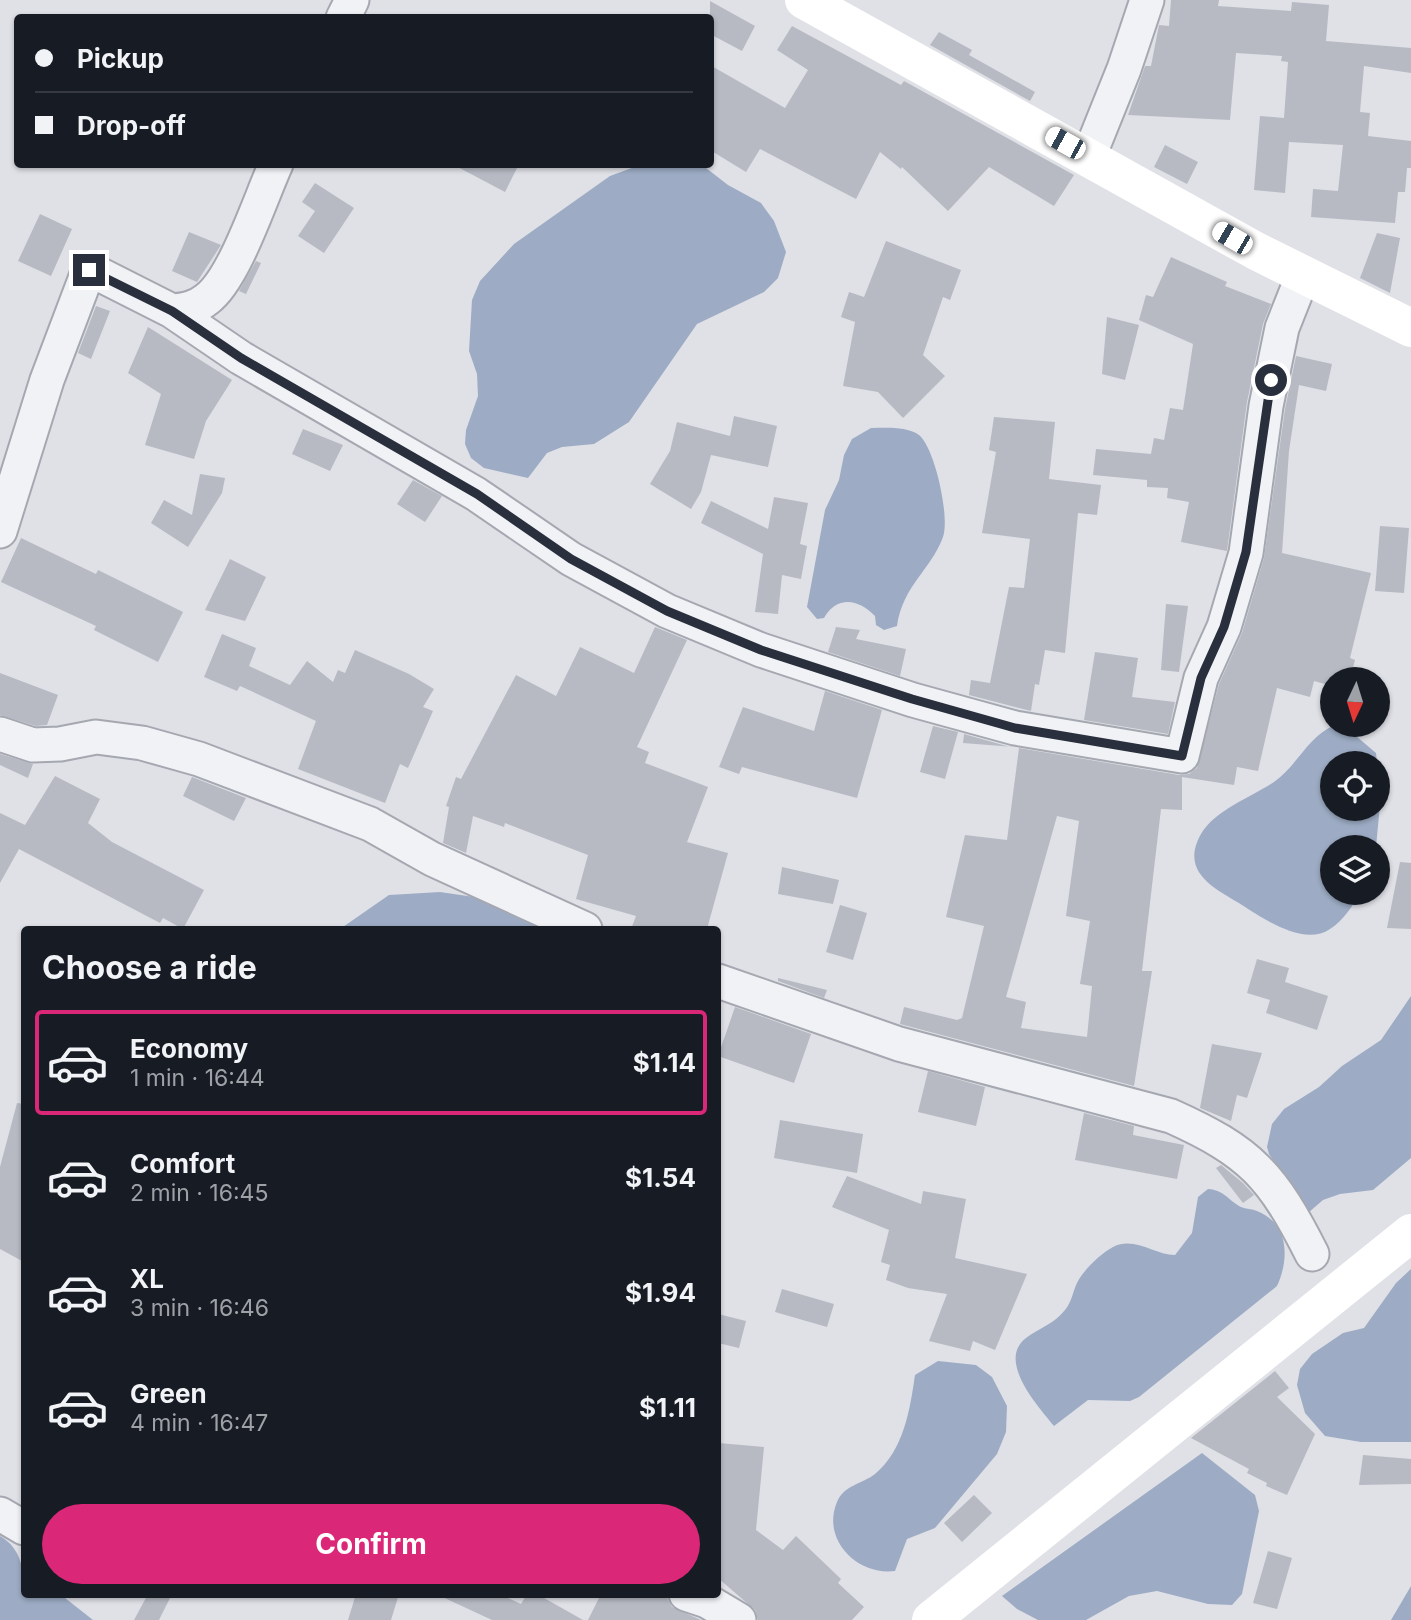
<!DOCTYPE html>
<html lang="en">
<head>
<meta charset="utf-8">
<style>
	:root { --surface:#171b24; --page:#242831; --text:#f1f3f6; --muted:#9ea1a6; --line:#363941; --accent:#db2777 }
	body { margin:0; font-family:Inter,sans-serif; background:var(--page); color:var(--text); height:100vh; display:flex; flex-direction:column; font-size:26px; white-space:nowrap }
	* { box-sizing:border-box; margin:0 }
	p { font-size:23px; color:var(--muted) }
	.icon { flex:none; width:38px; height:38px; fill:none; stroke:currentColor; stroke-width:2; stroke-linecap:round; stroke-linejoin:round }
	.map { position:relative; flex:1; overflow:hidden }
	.panel { position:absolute; left:21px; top:926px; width:700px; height:672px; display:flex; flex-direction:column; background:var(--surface); border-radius:7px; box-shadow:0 2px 5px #0004 }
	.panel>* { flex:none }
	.guide { position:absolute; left:14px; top:14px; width:700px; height:154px; border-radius:7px; box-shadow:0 2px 5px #0004; display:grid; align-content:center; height:154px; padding:0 21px; background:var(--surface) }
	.needle { width:46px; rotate:184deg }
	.buttons { position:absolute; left:1320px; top:667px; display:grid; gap:14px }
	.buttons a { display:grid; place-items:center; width:70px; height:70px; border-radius:50%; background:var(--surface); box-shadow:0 2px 5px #0004; font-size:35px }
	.end { position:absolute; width:32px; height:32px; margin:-16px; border:9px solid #292f3c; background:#fff; box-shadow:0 0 0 4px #fff }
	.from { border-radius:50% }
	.car { position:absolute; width:21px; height:42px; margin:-21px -10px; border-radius:9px; box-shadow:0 0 5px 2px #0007; background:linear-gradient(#fff 24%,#345 0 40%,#fff 0 76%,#345 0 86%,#fff 0) }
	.guide b { display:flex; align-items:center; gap:24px; height:66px; font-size:26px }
	.guide b+b { border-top:2px solid var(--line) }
	.guide i { width:18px; height:18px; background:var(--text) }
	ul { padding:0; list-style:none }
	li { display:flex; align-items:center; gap:21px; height:105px; margin:0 14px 10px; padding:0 7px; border:4px solid transparent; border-radius:7px }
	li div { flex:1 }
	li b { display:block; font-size:26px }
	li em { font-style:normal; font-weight:700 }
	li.selected { border-color:var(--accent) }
	li>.icon { width:63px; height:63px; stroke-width:1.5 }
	h2 { padding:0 21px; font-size:32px; line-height:84px }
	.button { display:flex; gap:14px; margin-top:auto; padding:14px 21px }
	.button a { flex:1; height:80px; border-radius:42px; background:var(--accent); color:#fff; font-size:28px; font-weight:700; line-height:80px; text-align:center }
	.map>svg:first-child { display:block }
	.water { fill:#9dacc4; fill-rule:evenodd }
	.building { fill:#b7bac3; fill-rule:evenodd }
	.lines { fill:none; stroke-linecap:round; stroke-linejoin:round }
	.street-casing { stroke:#a5a8b0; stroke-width:37 }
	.street { stroke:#f1f2f6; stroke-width:33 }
	.secondary { stroke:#fff; stroke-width:38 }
	.route { stroke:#292f3c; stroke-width:9 }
</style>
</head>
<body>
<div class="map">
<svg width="1411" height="1620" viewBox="0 0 1411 1620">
	<rect width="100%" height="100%" fill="#dfe1e7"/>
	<path class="water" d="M640,165L706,168L728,185L761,203L774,221L786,252L778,278L764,292L697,324L629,422L594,444L562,447L547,453L528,478L484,468L471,458L465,444L466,430L478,396L477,374L469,351L472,300L480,281L514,244L610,176Z
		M871,428C886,428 906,426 919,435C935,448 950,517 943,537C931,570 903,585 897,626L884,630L876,625L875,616C859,599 837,595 824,618L817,619L807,607L825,510L839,480L844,455L852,439Z
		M1335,725H1343L1376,753L1381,794L1376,847H1332V892L1361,893C1353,905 1343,921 1330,929C1304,947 1264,919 1242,905C1216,889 1179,873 1201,834C1215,810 1252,797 1274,782C1298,765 1308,736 1335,725ZM1332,763H1377V808H1332Z
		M440,892L481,898L548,929H340L389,895Z
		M1411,996V1158L1373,1190L1340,1194L1323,1200L1308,1213L1269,1154L1267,1147L1272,1124L1284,1109L1319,1087L1342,1066L1381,1040Z
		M1208,1189C1224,1190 1228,1200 1241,1207C1246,1209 1252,1209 1257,1211C1290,1224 1289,1260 1277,1286L1139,1397L1130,1401L1088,1400L1054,1426C1039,1407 996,1361 1026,1338C1039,1328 1054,1324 1065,1310C1072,1302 1073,1290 1078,1281C1085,1269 1100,1254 1113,1247C1135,1236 1154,1255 1175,1255L1192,1233L1198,1197Z
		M1411,1269V1442H1361L1325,1436L1305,1413L1297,1385L1300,1369L1312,1354L1343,1333L1364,1328L1396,1283Z
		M938,1361L976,1365L992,1377L1007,1406L1006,1432L997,1454L935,1528L907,1539L895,1571C858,1576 821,1540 837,1502C844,1485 862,1484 875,1474C904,1450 910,1409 915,1375Z
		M1202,1453L1255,1495L1259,1511L1242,1594L1232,1605L1208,1604L1157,1591L1129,1596L1086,1620H1038L1017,1609L1002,1596Z
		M0,1536C22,1549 24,1570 24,1594H60L93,1620H0Z
		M1411,1586V1620H1391Z"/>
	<path class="building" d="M1171,0H1219L1218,6L1291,11L1292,2L1329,5L1326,41L1411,48V73L1364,66L1360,112L1370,113L1368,136L1411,141V168H1407L1405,192H1398L1395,223L1311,217L1313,189L1338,191L1343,145L1289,142L1285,193L1254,190L1260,116L1284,118L1288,62L1281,61L1282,56L1236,53L1230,120L1128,115L1145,66H1151L1159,25L1169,26Z
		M710,1L755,26L742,51L710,34Z
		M792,26L901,85L904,81L1074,175L1054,206L989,167L948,211L902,167L901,169L880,152L856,199L760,149L746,172L710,150V65L785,108L808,70L777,50Z
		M939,32L972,50L969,55L1035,92L1030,101L930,45Z
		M1165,145L1198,162L1187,184L1154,167Z
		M452,164H519L505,192Z
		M315,183L354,208L324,253L298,236L315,211L302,202Z
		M40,214L72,229L51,276L18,261Z
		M189,232L221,245L197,282L172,271Z
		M1377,233L1400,238L1390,293L1360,278Z
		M886,241L961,270L950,300L943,297L923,355L945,376L903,418L878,392L843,386L855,322L841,317L849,292L864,297Z
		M1171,257L1227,282L1225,286L1271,304L1263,324L1247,402L1227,551L1181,542L1189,502L1167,498L1168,488L1147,487V480L1093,475L1096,449L1151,454L1154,438L1164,440L1170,408L1183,410L1193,344L1139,320L1146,295L1153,297Z
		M256,261L261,263L246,294L239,291Z
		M96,306L110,311L91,359L78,353Z
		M1107,317L1139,325L1125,380L1102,374Z
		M148,327L232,380L206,421L194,459L145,445L161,394L128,373Z
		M1296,356L1332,364L1326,391L1299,385L1289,451L1282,553L1371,573L1350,658L1355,660L1350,679H1332V686L1314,681L1310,697L1277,688L1258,771L1237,767L1234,785L1182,777V810L1161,809L1142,971H1152L1134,1086L900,1024L904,1007L957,1020L962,1018L984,926L946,917L965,835L1007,840L1019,748L1179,775L1189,774L1197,768L1219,684L1242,633L1264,558L1285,409ZM1057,816L1079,821L1066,916L1090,921L1080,984L1092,986L1087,1037L1021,1028L1026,1002L1006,997Z
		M734,416L777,426L768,467L711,455L701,492L691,509L650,484L670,451L677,422L730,436Z
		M994,417L1055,422L1049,479L1101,485L1097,515L1078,513L1065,653L1045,650L1039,685L1035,684L1031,711L969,695L971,680L990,683L1009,587L1024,588L1030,539L982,533L996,452L989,450Z
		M303,429L343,445L330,471L292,454Z
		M200,474L225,478L222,493L188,547L151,523L164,500L192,515Z
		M413,480L442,496L425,522L397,504Z
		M774,497L808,503L800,544L807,546L801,579L782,575L778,614L755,612L763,554L701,523L711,501L768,529Z
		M1380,526L1409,528L1404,593L1375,591Z
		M21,538L96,574L98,570L183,612L158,662L94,630L96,626L1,582Z
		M230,559L266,577L245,621L205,610Z
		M1166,604L1188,606L1179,672L1161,670Z
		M655,627L687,640L637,747L649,752L645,763L708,787L687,842L728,853L707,929H631L636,916L576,899L588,855L505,823L504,827L473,816L466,853L443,843L449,807L446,806L456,777L461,779L516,675L556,696L580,647L634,673Z
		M836,627L860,630L856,639L906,649L900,676L828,652Z
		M222,634L256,648L249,666L290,685L307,661L333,682L338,670L345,673L355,650L409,674L434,689L423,707L433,711L408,768L400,764L385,803L298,769L316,721L240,686L237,691L204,677Z
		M1095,652L1138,658L1132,697L1175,702L1168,734L1084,720Z
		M0,673L58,695L47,725L36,726L0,715Z
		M825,691L882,710L857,798L742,767L739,774L719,767L743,707L814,731Z
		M933,726L958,732L945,779L920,772Z
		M964,734L1010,747H1014L963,743Z
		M0,754L33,764L28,778L0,765Z
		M55,776L100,799L88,823L112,842L204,890L183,929L163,918L160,923L19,849L0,883V813L25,825Z
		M192,777L246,798L234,821L183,796Z
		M1400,862L1411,863V929L1387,928Z
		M782,867L839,880L833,904L778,894Z
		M840,905L867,913L853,960L826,952Z
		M1257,959L1289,968L1285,982L1328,996L1317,1030L1266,1013L1270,1000L1247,993Z
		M778,978L827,990L824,998L778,981Z
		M735,1007L811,1034L794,1083L718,1056Z
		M1212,1044L1262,1053L1247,1098L1237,1095L1231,1121L1200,1108Z
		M928,1071L985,1087L976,1126L918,1112Z
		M17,1103L24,1104V1262L0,1249V1167Z
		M1084,1113L1134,1126L1133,1135L1184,1145L1177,1179L1075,1160Z
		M780,1120L863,1134L857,1173L774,1158Z
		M1221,1165L1243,1183L1254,1195L1243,1203L1216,1168Z
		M847,1176L921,1204L923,1191L966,1199L955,1258L1027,1274L995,1350L973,1341L970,1351L929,1341L947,1294L908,1288L886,1280L890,1265L881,1262L889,1230L832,1207Z
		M782,1289L834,1304L827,1327L775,1312Z
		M718,1314L746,1321L739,1348L718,1343Z
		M1275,1371L1289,1388L1277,1397L1315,1434L1287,1495L1266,1486L1267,1483L1247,1473L1249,1469L1191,1438Z
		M719,1443L764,1447L756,1530L783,1550L796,1536L841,1579L838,1583L864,1607L852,1620H758L755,1610L718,1578Z
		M1363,1455L1411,1459V1484L1359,1485Z
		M974,1495L992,1513L962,1542L944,1523Z
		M1268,1551L1292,1558L1277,1609L1253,1603Z
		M148,1594H172L159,1620H134Z
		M356,1594H399L391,1620H348Z
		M436,1594H499L521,1604L527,1594H537L583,1620H492Z
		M601,1594H665L672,1607L701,1620H588Z"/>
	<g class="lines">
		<defs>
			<path id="street" d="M343,18L352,0
				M1089,156L1124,69L1147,0
				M172,311C185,310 196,308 207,299C235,278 260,199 276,164
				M0,531L47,380L89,269L172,311L241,358L476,494L571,559L667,611L761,650L913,700L1015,728L1182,756L1201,678L1224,627L1246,553L1266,406L1282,328L1303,275
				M0,734L33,745L60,744L96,737L142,743L199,759L370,824L432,859L585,929
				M718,981L899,1044L1171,1116C1251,1152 1272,1175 1312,1254
				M0,1514L24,1528
				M686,1594L707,1601L739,1620"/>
		</defs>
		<use href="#street" class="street-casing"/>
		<use href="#street" class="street"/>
		<path class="secondary" d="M804,0L1256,251L1411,328
			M931,1620L1411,1233"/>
	</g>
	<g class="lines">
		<path class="route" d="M89,270L172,311L241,358L477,494L571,559L667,611L761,650L912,699L1015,728L1182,756L1201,678L1224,627L1246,552L1271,380"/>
	</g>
</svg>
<div class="buttons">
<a><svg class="needle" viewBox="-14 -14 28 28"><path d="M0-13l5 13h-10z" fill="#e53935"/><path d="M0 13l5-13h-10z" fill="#9ea1a6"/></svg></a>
<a><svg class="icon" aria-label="locate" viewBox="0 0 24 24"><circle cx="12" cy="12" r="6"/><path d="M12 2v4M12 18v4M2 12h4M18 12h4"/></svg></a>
<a><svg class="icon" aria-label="layers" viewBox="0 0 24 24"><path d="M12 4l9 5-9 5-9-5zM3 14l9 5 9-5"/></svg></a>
</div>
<i class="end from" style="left:1271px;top:380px"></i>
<i class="end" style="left:89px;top:270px"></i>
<i class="car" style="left:1065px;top:143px;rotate:299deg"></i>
<i class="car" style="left:1232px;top:238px;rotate:300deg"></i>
<div class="guide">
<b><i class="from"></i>Pickup</b>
<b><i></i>Drop-off</b>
</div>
<section class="panel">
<h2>Choose a ride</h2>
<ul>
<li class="selected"><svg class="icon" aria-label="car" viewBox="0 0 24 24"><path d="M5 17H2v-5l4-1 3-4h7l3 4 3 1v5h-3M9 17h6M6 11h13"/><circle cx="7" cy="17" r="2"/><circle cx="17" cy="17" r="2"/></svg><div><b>Economy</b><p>1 min · 16:44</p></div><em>$1.14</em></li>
<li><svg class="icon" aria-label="car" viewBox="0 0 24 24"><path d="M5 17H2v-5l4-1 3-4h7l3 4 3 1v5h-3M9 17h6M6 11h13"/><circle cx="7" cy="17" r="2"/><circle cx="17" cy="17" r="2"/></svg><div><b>Comfort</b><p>2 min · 16:45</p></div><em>$1.54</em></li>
<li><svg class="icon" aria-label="car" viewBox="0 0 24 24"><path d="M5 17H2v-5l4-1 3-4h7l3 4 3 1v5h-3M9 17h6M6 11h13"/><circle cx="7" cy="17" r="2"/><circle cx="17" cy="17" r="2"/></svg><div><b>XL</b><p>3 min · 16:46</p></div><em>$1.94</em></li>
<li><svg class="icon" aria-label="car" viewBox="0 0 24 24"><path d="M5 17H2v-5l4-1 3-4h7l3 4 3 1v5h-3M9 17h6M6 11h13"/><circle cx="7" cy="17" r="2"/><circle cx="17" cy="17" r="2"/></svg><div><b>Green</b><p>4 min · 16:47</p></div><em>$1.11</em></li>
</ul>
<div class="button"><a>Confirm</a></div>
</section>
</div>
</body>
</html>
